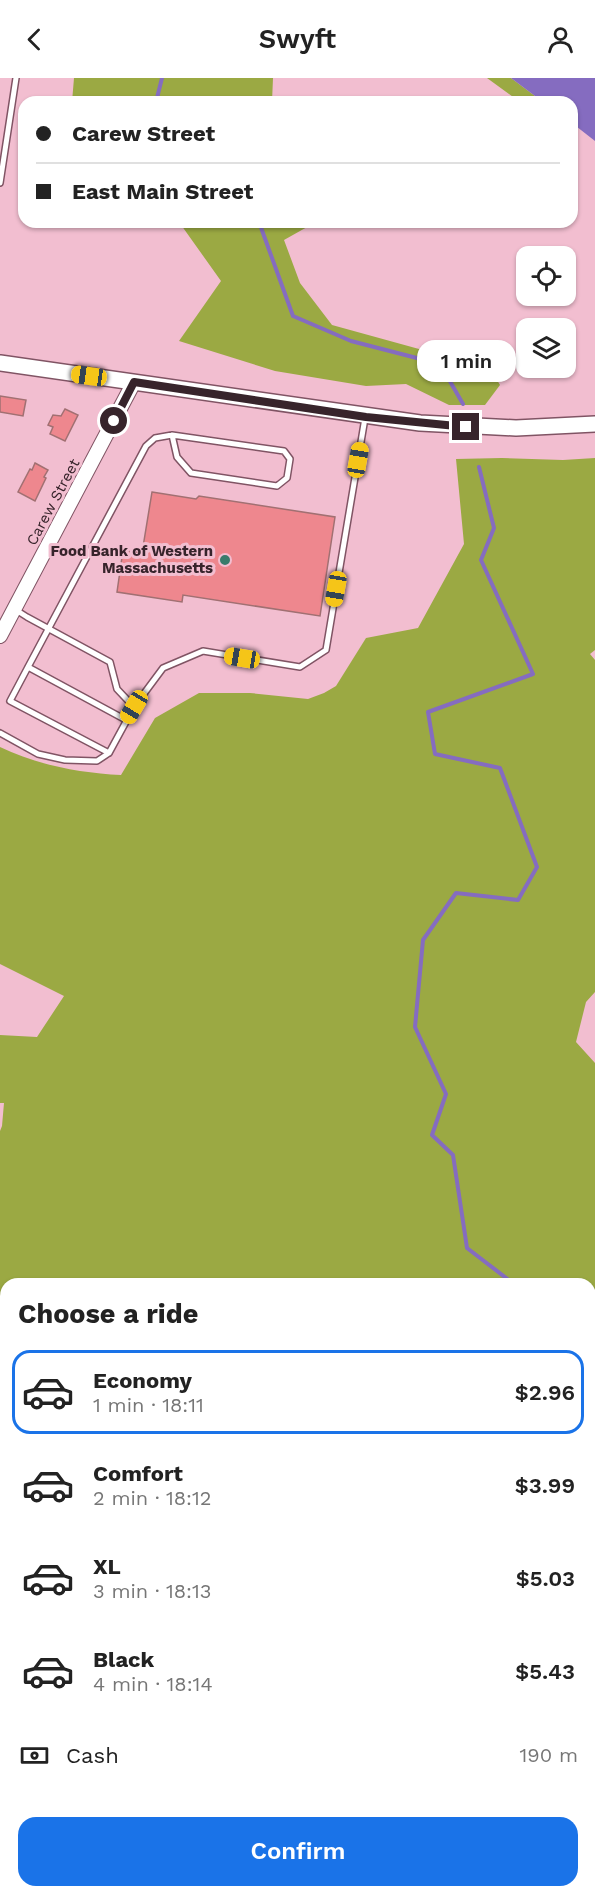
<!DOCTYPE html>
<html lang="en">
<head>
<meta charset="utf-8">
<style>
	:root { --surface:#fff; --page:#f6f6f6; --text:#222; --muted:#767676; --line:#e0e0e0; --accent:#1a73e8 }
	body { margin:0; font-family:"Work Sans",sans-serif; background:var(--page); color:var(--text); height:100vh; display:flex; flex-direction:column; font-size:22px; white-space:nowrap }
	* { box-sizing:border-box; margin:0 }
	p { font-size:20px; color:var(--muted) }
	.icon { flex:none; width:33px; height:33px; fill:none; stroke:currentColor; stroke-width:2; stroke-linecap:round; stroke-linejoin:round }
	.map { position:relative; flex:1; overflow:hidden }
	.side { position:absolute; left:0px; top:1200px; width:596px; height:620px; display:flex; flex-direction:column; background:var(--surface); border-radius:18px 18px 0 0; box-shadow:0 2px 4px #0004 }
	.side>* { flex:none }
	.guide { position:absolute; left:18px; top:18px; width:560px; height:132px; border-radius:18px; box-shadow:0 2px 4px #0004; display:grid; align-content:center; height:132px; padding:0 18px; background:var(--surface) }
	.fabs { position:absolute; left:516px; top:168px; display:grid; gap:12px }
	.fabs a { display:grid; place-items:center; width:60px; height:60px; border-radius:12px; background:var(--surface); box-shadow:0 2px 4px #0004; font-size:30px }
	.end { position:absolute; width:27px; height:27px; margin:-14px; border:8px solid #37242b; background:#fff; box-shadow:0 0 0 3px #fff }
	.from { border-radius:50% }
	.bubble { position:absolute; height:42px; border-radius:18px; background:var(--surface); box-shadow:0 2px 4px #0004; font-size:20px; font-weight:600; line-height:42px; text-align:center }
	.car { position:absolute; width:18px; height:36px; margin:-18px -9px; border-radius:8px; box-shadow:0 0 4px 2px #0007; background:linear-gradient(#f5c518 24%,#345 0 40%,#f5c518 0 76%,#345 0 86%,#f5c518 0) }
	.guide b { display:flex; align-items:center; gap:21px; height:57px; font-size:22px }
	.guide b+b { border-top:2px solid var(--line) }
	.guide i { width:15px; height:15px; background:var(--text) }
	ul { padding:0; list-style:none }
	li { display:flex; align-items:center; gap:18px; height:84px; margin:0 12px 9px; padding:0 6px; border:3px solid transparent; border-radius:18px }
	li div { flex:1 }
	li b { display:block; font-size:22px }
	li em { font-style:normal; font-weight:600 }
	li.on { border-color:var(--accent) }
	li>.icon { width:54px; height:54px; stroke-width:1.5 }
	h2 { padding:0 18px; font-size:27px; line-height:72px }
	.pay { display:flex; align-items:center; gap:15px; height:66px; padding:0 18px; font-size:22px }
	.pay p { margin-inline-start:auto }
	.primary-button { display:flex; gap:12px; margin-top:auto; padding:12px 18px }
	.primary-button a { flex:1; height:69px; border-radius:18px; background:var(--accent); color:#fff; font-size:24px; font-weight:600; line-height:69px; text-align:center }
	header { display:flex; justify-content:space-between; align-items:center; height:78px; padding:0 18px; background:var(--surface); font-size:27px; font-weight:600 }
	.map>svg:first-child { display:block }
	.forest { fill:#9ba943 }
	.water { fill:#856cc0 }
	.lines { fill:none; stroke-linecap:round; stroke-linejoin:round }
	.stream { stroke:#856cc0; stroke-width:4 }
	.building { fill:#ee878e; stroke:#a17072; stroke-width:1.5 }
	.service-casing { stroke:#805464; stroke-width:8 }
	.minor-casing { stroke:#805464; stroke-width:14 }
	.tertiary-casing { stroke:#805464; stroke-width:16 }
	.secondary-casing { stroke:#805464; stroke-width:18 }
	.service { stroke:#fff; stroke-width:5 }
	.minor { stroke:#fff; stroke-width:10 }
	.tertiary { stroke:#fff; stroke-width:14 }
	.secondary { stroke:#fff; stroke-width:15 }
	.route { stroke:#37242b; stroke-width:8 }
	.poi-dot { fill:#397b6b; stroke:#f2bed0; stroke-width:2 }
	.labels { text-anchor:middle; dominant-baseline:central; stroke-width:6; stroke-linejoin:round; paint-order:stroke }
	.street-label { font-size:15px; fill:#37242b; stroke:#f2bed0 }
	.poi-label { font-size:15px; font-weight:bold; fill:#37242b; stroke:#f2bed0; text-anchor:end }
</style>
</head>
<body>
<header><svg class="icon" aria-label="back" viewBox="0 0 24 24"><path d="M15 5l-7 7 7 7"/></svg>Swyft<svg class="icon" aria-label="person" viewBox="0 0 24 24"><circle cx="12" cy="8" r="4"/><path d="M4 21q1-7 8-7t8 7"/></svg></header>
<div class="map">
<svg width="595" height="1819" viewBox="0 0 595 1819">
	<rect width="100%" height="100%" fill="#f2bed0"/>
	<path class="forest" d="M74,0H273L272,24H72Z
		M487,0H511L543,24H520Z
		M179,144H316L284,162L300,205L332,247L419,271L485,282L500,307L485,327H449L406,306L366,308L275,293L179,263L221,203Z
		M502,380L563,382L595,380V572L590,576L595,582V914L586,924L576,964L595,985V1702L590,1683V1206H6V1376L0,1373V1053L2,1048L4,1025H0V957L37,959L64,918L0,886V669C37,687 80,695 121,697L155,640L199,615H250L308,621L324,615L336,608L366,560L418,550L464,466L456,381Z
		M595,1753V1819H577V1814H590V1755Z"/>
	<path class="water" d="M511,0H595V63L572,45V24H543Z"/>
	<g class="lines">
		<path class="stream" d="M156,24L162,0
			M259,144L293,238L351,263L440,286L463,326
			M479,389L494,450L481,482L533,596L428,634L435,676L500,690L537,789L518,822L456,815L423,862L415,949L446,1016L432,1057L453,1077L467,1170L514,1206
			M590,1315L595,1318"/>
	</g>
	<path class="building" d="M0,318L26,322L23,338L0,334Z
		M65,331L78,337L65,363L50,356L53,349L48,347L53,337L61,338Z
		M35,385L48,392L44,399L46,400L35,423L18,414L30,391L32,392Z
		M152,414L196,421L199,418L335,439L320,538L183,517L182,524L117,514L123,472L142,475Z"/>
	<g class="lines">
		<defs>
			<path id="service" d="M0,105L16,0
				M16,532L27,539L110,584L117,611L134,629L109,675L10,623L28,589L146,368L155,360L172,357L284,373L290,381L287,400L277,408L191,395L177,379L172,357
				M28,589L126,642
				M134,629L163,590L203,573L300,589L326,572L365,340
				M0,655L38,676L65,682L97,683L109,675"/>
			<path id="minor" d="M0,1487L3,1495L0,1505
				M0,1560L6,1563
				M0,1793L6,1794
				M131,1814L146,1819
				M351,1819L354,1814
				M515,1819V1814"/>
			<path id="tertiary" d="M0,558L134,304"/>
			<path id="secondary" d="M0,285L420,345L516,350L595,346"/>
		</defs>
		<use href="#service" class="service-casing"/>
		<use href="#minor" class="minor-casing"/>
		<use href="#tertiary" class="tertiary-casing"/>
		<use href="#secondary" class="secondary-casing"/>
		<use href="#service" class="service"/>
		<use href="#minor" class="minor"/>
		<use href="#tertiary" class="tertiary"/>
		<use href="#secondary" class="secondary"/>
	</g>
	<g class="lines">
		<path class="route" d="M114,343L134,304L366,339L466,349"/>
	</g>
	<circle class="poi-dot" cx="225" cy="482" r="6"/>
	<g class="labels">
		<g class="street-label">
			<text transform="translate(53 424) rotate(-62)">Carew Street</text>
		</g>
		<g class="poi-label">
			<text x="213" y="473">Food Bank of Western<tspan x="213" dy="17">Massachusetts</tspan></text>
		</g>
	</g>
</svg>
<div class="fabs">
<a><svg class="icon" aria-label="locate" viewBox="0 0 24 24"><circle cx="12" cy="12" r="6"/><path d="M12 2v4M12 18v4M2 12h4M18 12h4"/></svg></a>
<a><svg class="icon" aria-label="layers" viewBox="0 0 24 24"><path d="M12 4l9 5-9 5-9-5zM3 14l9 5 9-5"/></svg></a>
</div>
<i class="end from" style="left:114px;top:343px"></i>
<i class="end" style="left:466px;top:349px"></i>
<div class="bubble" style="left:417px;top:262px;width:99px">1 min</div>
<i class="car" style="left:89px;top:298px;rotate:278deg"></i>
<i class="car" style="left:358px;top:382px;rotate:10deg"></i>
<i class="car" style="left:336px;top:511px;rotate:190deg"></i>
<i class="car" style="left:242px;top:580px;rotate:279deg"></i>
<i class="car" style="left:134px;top:629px;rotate:211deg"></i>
<div class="guide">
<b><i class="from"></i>Carew Street</b>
<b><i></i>East Main Street</b>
</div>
<section class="side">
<h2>Choose a ride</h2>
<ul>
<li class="on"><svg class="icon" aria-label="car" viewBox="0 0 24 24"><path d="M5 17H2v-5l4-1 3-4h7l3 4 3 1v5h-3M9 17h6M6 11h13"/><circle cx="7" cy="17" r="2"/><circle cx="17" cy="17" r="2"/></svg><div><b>Economy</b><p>1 min · 18:11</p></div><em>$2.96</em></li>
<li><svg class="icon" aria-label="car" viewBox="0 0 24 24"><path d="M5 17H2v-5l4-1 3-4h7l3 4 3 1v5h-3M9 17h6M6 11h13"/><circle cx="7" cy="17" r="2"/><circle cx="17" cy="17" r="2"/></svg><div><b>Comfort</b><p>2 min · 18:12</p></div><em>$3.99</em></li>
<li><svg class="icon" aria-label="car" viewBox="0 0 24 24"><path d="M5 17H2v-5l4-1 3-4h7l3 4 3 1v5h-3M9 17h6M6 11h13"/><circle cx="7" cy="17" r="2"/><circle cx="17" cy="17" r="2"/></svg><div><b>XL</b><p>3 min · 18:13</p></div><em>$5.03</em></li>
<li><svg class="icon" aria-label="car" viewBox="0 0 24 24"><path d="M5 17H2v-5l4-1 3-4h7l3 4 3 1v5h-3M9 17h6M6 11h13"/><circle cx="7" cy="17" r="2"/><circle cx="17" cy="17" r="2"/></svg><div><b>Black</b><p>4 min · 18:14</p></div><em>$5.43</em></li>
</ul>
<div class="pay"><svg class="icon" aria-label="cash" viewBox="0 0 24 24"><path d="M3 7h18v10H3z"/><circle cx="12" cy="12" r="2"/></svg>Cash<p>190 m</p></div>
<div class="primary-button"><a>Confirm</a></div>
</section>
</div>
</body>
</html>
